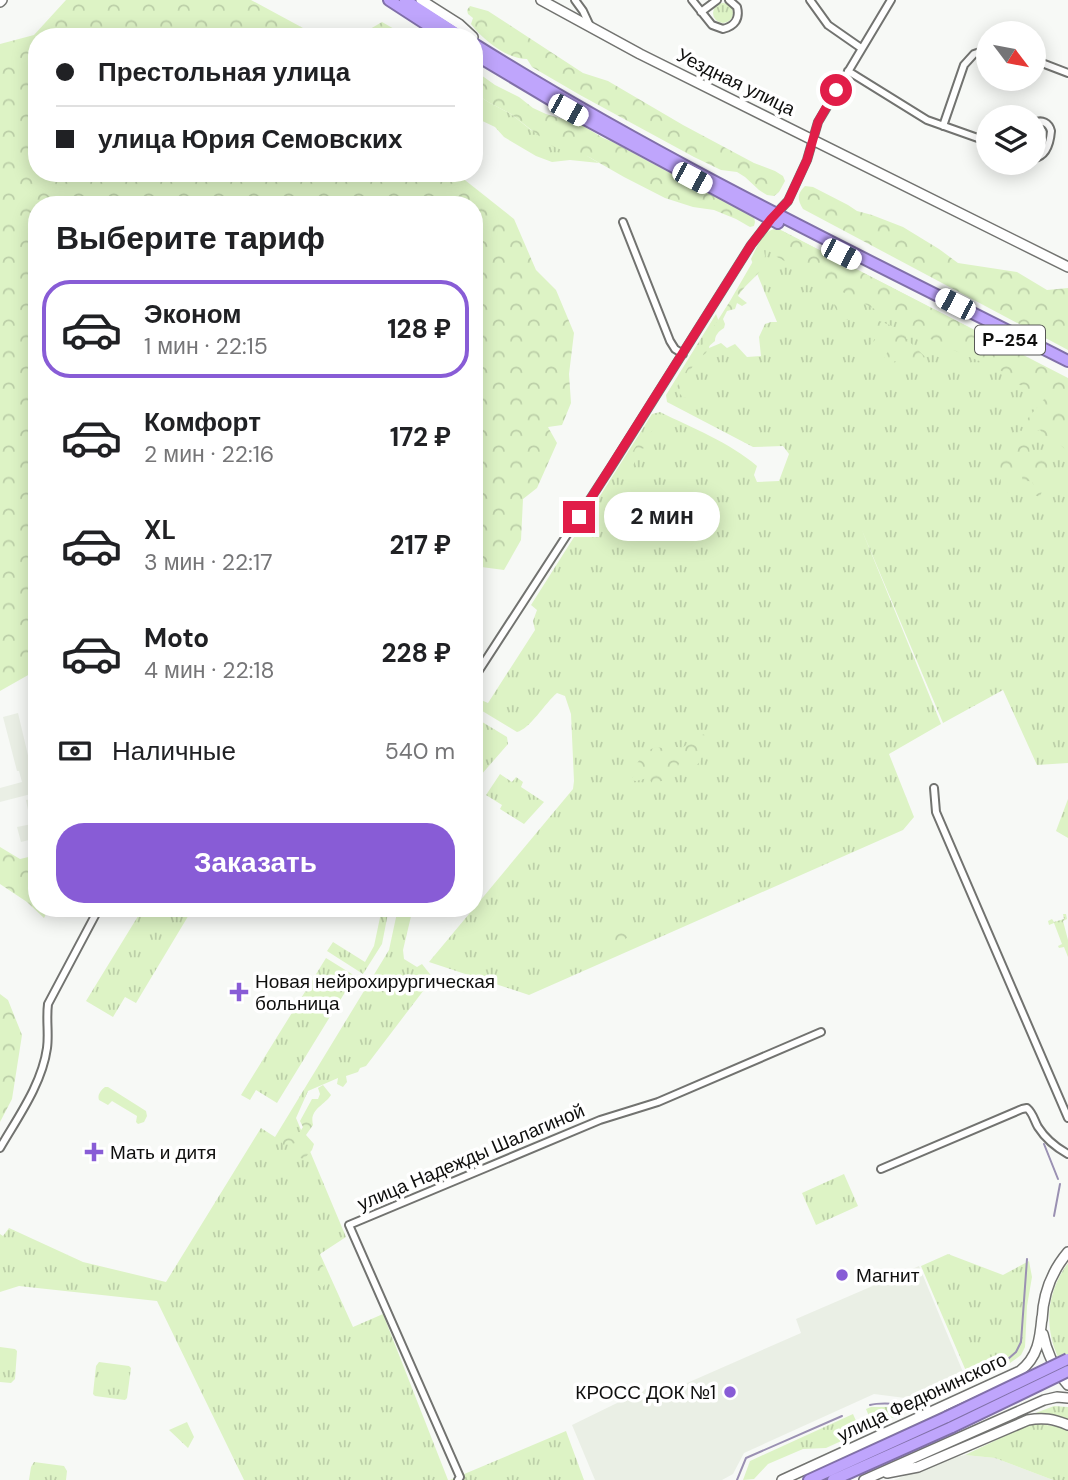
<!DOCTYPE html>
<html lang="ru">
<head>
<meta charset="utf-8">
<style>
	:root { --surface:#fff; --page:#f6f6f6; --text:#202124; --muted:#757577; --line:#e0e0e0; --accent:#885cd6 }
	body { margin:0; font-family:"DM Sans",sans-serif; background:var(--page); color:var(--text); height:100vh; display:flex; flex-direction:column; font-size:26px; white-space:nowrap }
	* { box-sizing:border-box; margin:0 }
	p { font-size:23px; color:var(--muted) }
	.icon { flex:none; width:38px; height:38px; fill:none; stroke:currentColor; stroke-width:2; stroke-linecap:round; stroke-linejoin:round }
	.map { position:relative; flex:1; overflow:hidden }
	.side { position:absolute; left:28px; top:196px; width:455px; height:721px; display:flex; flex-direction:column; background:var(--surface); border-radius:28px; box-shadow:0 4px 18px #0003 }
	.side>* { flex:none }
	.hud { position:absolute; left:28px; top:28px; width:455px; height:154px; border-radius:28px; box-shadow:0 4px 18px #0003; display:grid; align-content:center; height:154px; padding:0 28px; background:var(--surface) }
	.needle { width:46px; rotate:122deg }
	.buttons { position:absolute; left:976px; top:21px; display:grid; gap:14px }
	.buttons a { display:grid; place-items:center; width:70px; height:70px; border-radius:50%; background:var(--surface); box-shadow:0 4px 18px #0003; font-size:35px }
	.end { position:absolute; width:32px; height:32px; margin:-16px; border:9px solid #e11d48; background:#fff; box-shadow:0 0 0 4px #fff }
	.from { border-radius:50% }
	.bubble { position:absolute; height:49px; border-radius:24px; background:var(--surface); box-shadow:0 4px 18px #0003; font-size:23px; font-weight:700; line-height:49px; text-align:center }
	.car { position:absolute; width:21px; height:42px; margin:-21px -10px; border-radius:9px; box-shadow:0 0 5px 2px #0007; background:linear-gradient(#fff 24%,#345 0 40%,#fff 0 76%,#345 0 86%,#fff 0) }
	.hud b { display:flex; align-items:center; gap:24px; height:66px; font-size:26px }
	.hud b+b { border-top:2px solid var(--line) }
	.hud i { width:18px; height:18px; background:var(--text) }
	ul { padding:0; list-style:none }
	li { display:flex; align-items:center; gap:21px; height:98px; margin:0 14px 10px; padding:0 14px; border:4px solid transparent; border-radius:28px }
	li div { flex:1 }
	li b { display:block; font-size:26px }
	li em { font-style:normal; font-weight:700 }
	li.selected { border-color:var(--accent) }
	li>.icon { width:63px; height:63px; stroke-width:1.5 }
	h2 { padding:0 28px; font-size:32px; line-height:84px }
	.pay { display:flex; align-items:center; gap:18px; height:77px; padding:0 28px; font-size:26px }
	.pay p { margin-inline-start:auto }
	.action { display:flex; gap:14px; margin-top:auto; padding:14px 28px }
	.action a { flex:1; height:80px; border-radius:28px; background:var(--accent); color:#fff; font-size:28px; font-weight:700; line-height:80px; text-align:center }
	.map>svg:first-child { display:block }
	.built { fill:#eaefe5 }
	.grass { fill:url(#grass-tufts) }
	.forest { fill:url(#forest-crowns) }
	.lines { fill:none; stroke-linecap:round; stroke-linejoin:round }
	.stream { stroke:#9a90b2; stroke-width:2 }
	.street-casing { stroke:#727370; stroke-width:10 }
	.secondary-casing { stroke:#727370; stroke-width:12 }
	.highway-casing { stroke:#8170a9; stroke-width:14 }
	.street { stroke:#fff; stroke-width:6 }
	.secondary { stroke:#fff; stroke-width:9 }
	.highway { stroke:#bfa5fc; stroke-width:10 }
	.highway-bridge-casing { stroke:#8170a9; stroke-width:14; stroke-linecap:butt }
	.highway-bridge { stroke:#bfa5fc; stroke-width:10 }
	.route { stroke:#e11d48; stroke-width:9 }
	.poi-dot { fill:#885cd6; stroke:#fff; stroke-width:2.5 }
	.labels { text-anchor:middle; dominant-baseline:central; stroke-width:7; stroke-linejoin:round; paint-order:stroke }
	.shield { fill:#fff; stroke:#575756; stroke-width:2 }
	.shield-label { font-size:18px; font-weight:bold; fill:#0f0f0e }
	.street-label { font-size:19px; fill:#0f0f0e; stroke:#fff }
	.poi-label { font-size:19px; fill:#0f0f0e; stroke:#fff; text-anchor:start }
</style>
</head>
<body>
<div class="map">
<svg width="1068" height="1480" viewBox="0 0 1068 1480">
	<defs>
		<pattern id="grass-tufts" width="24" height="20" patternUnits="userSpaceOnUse" patternTransform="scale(1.75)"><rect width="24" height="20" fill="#ddf3c5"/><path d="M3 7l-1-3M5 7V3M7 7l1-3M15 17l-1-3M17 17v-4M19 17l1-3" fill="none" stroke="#bccfa8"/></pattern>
		<pattern id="forest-crowns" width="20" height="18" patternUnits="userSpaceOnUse" patternTransform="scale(1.75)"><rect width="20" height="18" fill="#ddf3c5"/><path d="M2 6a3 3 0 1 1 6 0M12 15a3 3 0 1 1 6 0" fill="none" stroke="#bccfa8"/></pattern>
	</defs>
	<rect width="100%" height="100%" fill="#f7f9f6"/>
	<path class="built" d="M18,713L31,768L28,770L37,768V773L35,774L37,787V819L30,820L26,800L32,799L31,794L0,802V788L22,782L19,771H17L3,717Z
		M37,823V838L21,842L17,827Z
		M919,1266L963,1372L905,1398L874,1394L744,1453L733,1474L722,1480H595L572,1425L658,1383L662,1394L801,1333L796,1319Z
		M965,1455L995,1458L1053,1480H894L947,1459Z"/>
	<path class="grass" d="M713 13a10 10 0 1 1 20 0a10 10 0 1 1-20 0Z
		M474,93L490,103L511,114L531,130L589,157L599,163L570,160L552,162L536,156L504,137L495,127L474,117Z
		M1040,128L1044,131C1047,139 1043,152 1034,155V130Z
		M777,228L1068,379V763L1037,765L1003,690L943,723L861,528L941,724L889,754L914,817L903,830L529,995L429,962L573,789L574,781L571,714L565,696L557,693C545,703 530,729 517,732L474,706V697L488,703L535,630L533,621L537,610L531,605L652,414L660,412C692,428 729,442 757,466L754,475L757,482L779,481L789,454L783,446L753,447L667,402L666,395L716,314L721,327L710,342L709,348L721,343L727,348L735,344L747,357L761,356L759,337L765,324L771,322H777L751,259C757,247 762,231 777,228Z
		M474,717L507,737L508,744L474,783Z
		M500,774L512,782L516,777L523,782L521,787L544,802L524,824L500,809L502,805L486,795Z
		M1068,799V838L1056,831Z
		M143,908H193L136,1003L125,997L113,1017L86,1001Z
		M382,908H389L382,944L363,974L327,951L333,942L365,962L374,946Z
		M398,908H413L403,950L404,959L417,967L422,964L433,978L366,1066L360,1068L358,1072L346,1076L347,1082L343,1087L337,1084L338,1078L308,1091L296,1118L346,1237L320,1254L353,1327L383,1314L448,1480H244L157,1301L19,1286L0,1292V1234L3,1236L9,1228L83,1262L166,1282L261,1128L275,1137L389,950Z
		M1063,914H1066L1067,919L1063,921L1068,940V957L1064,947L1059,948L1058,946L1062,944L1054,923L1049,925L1048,921L1052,919L1054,922L1064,919Z
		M326,958L355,976L277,1103L256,1090L250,1100L241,1095Z
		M105,1087H108L146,1111L147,1116L144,1122L138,1124L136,1122L137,1116L112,1101L108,1105L99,1100C97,1095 101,1090 105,1087Z
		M844,1174L858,1206L816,1225L802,1193Z
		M948,1254L1003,1275L1029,1261L1032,1277L1027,1306L1025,1347L1021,1355L1006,1366L948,1394L873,1426L866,1409L871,1407H907L969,1378L921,1266Z
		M1068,1263V1374C1043,1339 1043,1297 1068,1263Z
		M0,1347L15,1349L17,1351L15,1379L11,1383L0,1382Z
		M99,1362L129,1366L131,1368L127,1398L125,1400L95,1396L93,1394L96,1366Z
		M1054,1406L1068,1407V1421L1043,1415L1033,1414Z
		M853,1414L861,1432L826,1448L803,1449L768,1464L754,1479L743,1480L750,1461Z
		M187,1422L194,1437L188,1448L169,1430Z
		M1040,1424L1059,1427L1068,1431V1480H1053L995,1458L965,1455L1026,1426Z
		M566,1431L584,1480H450Z
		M34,1462L64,1466L67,1471L66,1480H29L31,1467Z"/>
	<path class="forest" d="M66,0H251L303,28L315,37H37V173H456L514,219L536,270L556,290L574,333L569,374L571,403L562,425L548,427L557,443L537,488L523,499L521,540L504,570L474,566V205H37V670L0,691V44L34,35Z
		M470,6L488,11L583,73L608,81L683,125L754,163L775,171L783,176L785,181L779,192L774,196L767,195L759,190L745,177L737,172L721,170L694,157L580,95L532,67L527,59C507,59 483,40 471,24L473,18L468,14L467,10Z
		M382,22L396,30L401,37H379L370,29Z
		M474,70L495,85L519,97L533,108L546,114L580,124L603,138L613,142L685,181L750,215L754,217L755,222L754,226L750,227L736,219L714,210L693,207L665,198L624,177L589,157L564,151L552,146L511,114L490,103L474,93Z
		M805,186L813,187L848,205L857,211L872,215L903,227L939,249L958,263L1017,272L1047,290L1068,288V350L803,209C797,199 797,194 805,186Z
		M778,230L784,232L1068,378V452L1052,437H1046L1040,430L1033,432L1023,424L1045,398L1011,380L1005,373L998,369L944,346L777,257C768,250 766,245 772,233Z
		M763,244L765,256L764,260H761V270C753,280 744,286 738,296L747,303L742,306L737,303L735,309L727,311L723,319L725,324L724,328C719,331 715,335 715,341L708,347L706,353L698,359L699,366H693L691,369L692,380H687L681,389L689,392V396L684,398L676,390L679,382L730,301Z
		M835,298C844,303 859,309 865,316L864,320L857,322L848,316V320L837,319L836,310L833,302Z
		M877,320L907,332L908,334L906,338C909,342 925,356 927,359L918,366H902L900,361H895L888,368L881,364L894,340L893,336L888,334L878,348V350L876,354H868C867,347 871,344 875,340Z
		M659,414L666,417L667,420L654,425L652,431L647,436L644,434C645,424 650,419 659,414Z
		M1019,430L1031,435L1029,444L1030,456L1034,458L1035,452L1040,451C1054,463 1045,482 1040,497L1034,495L1033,483L1029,481L1023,482L1021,472H1016L1012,478L1014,486L1012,493L1007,492L1001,486L1000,460L1006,452L1012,456L1016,453L1018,444L1016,439Z
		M639,441H643L646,443L645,448L640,449L633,466L632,464H627V461Z
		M702,734L708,736L711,742V748L717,750L714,756L702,754L701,760L697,765L680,762L671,779L652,783L648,778L636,781L630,780L638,772L635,767C641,756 651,743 664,749L670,746L682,748Z
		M0,847L20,859L37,855V908H49L44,918L27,902L0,884Z
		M615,929L623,932L628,929L632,933L618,946L612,947L606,944L611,940V934Z
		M0,994L8,1000L22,1035L12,1099L0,1122Z
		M323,1085L331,1095C324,1106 309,1109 313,1125L306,1135L314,1144L312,1150L304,1159L297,1157L287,1165L280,1166L279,1160L283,1154L301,1151L302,1145L296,1143L283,1145L281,1139L289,1129L294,1133L300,1132L303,1127L300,1121L312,1099H318L320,1094L318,1088Z
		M319,1261L325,1268L321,1279L326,1283L322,1288L317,1284L316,1278L310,1268Z"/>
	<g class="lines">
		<path class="stream" d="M1044,1144L1058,1179
			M1054,1216L1060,1184
			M870,1405C884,1401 899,1406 913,1403L1008,1359L1016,1352L1021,1342L1027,1259
			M737,1480L746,1458L842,1416"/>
		<defs>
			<path id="street" d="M575,0L583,11L590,26
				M692,0L712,25L723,29C735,26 740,19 737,7L729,0
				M810,0L828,25L861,48
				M701,12L717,0
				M1034,60L1068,73
				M848,71L927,120L989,142
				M1034,123C1042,119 1049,123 1051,131C1050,143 1047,156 1034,158
				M943,126L964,65L974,54L989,49
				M623,222L670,341L675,349L683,354
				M474,678L611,467L751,245L771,219L788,201L807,160L818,122L891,0
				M934,788L936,812L1068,1118
				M0,1148C18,1117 42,1084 47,1048C49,1034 46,1019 48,1004L99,908
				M881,1169L1022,1109L1027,1108C1033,1113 1034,1120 1038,1127C1045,1138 1057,1148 1068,1154
				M458,1480L460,1477L349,1225L600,1120L658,1102L821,1032"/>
			<path id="secondary" d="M421,0L459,24L473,37
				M541,0L640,54L1068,267
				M0,2L2,0
				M1042,1320C1043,1294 1051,1272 1068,1252
				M1043,1334C1047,1354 1055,1370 1068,1385
				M887,1473L918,1467L1028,1420C1043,1417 1054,1419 1068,1425
				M782,1480L1020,1371C1038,1357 1040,1339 1042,1317
				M864,1480L1044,1400L1057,1397L1068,1398"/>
			<path id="highway" d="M389,0L446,37
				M405,0L462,37
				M474,44C664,163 868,260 1068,361
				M474,54L568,110L778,223
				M809,1480L947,1417
				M833,1480L952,1427"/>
		</defs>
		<use href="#street" class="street-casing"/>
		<use href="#secondary" class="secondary-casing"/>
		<use href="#highway" class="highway-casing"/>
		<use href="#street" class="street"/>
		<use href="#secondary" class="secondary"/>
		<use href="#highway" class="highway"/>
		<defs>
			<path id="highway-bridge" d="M947,1417L1068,1359
				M952,1427L1068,1371"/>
		</defs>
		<use href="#highway-bridge" class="highway-bridge-casing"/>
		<use href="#highway-bridge" class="highway-bridge"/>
	</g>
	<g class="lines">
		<path class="route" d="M579,517L751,245L771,219L788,201L807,160L818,122L836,90"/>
	</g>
	<g class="poi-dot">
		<path d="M235.5 981.5h7v7h7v7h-7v7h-7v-7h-7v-7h7z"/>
		<path d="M90.5 1141.5h7v7h7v7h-7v7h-7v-7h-7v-7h7z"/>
		<circle cx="842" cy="1275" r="7"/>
		<circle cx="730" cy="1392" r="7"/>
	</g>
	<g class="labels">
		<rect class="shield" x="975" y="325.5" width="70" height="29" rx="5"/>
		<g class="shield-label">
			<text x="1010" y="340">Р-254</text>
		</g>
		<g class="street-label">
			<text transform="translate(736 82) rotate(26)">Уездная улица</text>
			<text transform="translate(471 1157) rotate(-23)">улица Надежды Шалагиной</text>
			<text transform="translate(922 1397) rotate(-25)">улица Федюнинского</text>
		</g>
		<g class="poi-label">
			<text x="255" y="981">Новая нейрохирургическая<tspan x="255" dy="22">больница</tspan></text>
			<text x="110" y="1152">Мать и дитя</text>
			<text x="856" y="1275">Магнит</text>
			<text x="716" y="1392" text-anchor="end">КРОСС ДОК №1</text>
		</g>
	</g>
</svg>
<div class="buttons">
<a><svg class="needle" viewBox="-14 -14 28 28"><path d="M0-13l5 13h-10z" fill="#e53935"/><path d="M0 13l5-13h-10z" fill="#757577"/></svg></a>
<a><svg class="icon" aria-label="layers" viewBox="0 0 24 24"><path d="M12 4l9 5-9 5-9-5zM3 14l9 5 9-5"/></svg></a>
</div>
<i class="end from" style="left:836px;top:90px"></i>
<i class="end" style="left:579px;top:517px"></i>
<div class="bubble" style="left:604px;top:492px;width:116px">2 мин</div>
<i class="car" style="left:568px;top:110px;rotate:119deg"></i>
<i class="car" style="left:692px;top:178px;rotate:118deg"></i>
<i class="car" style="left:841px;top:254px;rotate:117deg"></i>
<i class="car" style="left:955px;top:304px;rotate:297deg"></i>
<div class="hud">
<b><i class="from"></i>Престольная улица</b>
<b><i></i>улица Юрия Семовских</b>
</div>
<section class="side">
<h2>Выберите тариф</h2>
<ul>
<li class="selected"><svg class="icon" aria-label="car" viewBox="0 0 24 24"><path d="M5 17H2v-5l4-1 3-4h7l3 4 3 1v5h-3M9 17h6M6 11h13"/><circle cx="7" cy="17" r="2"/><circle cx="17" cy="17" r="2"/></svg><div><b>Эконом</b><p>1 мин · 22:15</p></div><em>128 ₽</em></li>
<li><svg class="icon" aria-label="car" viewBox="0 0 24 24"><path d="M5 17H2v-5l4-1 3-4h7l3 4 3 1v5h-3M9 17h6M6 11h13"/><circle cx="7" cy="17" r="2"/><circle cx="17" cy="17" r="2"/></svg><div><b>Комфорт</b><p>2 мин · 22:16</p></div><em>172 ₽</em></li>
<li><svg class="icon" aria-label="car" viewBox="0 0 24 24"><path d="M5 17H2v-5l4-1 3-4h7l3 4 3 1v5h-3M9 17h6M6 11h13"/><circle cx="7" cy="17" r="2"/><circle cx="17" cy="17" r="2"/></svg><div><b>XL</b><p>3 мин · 22:17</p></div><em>217 ₽</em></li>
<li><svg class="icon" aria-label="car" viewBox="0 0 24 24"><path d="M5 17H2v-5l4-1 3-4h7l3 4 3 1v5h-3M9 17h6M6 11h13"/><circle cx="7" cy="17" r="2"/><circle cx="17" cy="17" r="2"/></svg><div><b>Moto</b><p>4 мин · 22:18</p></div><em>228 ₽</em></li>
</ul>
<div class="pay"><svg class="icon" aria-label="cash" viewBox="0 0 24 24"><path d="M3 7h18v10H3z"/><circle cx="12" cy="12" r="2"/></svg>Наличные<p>540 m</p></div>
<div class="action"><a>Заказать</a></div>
</section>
</div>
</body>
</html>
